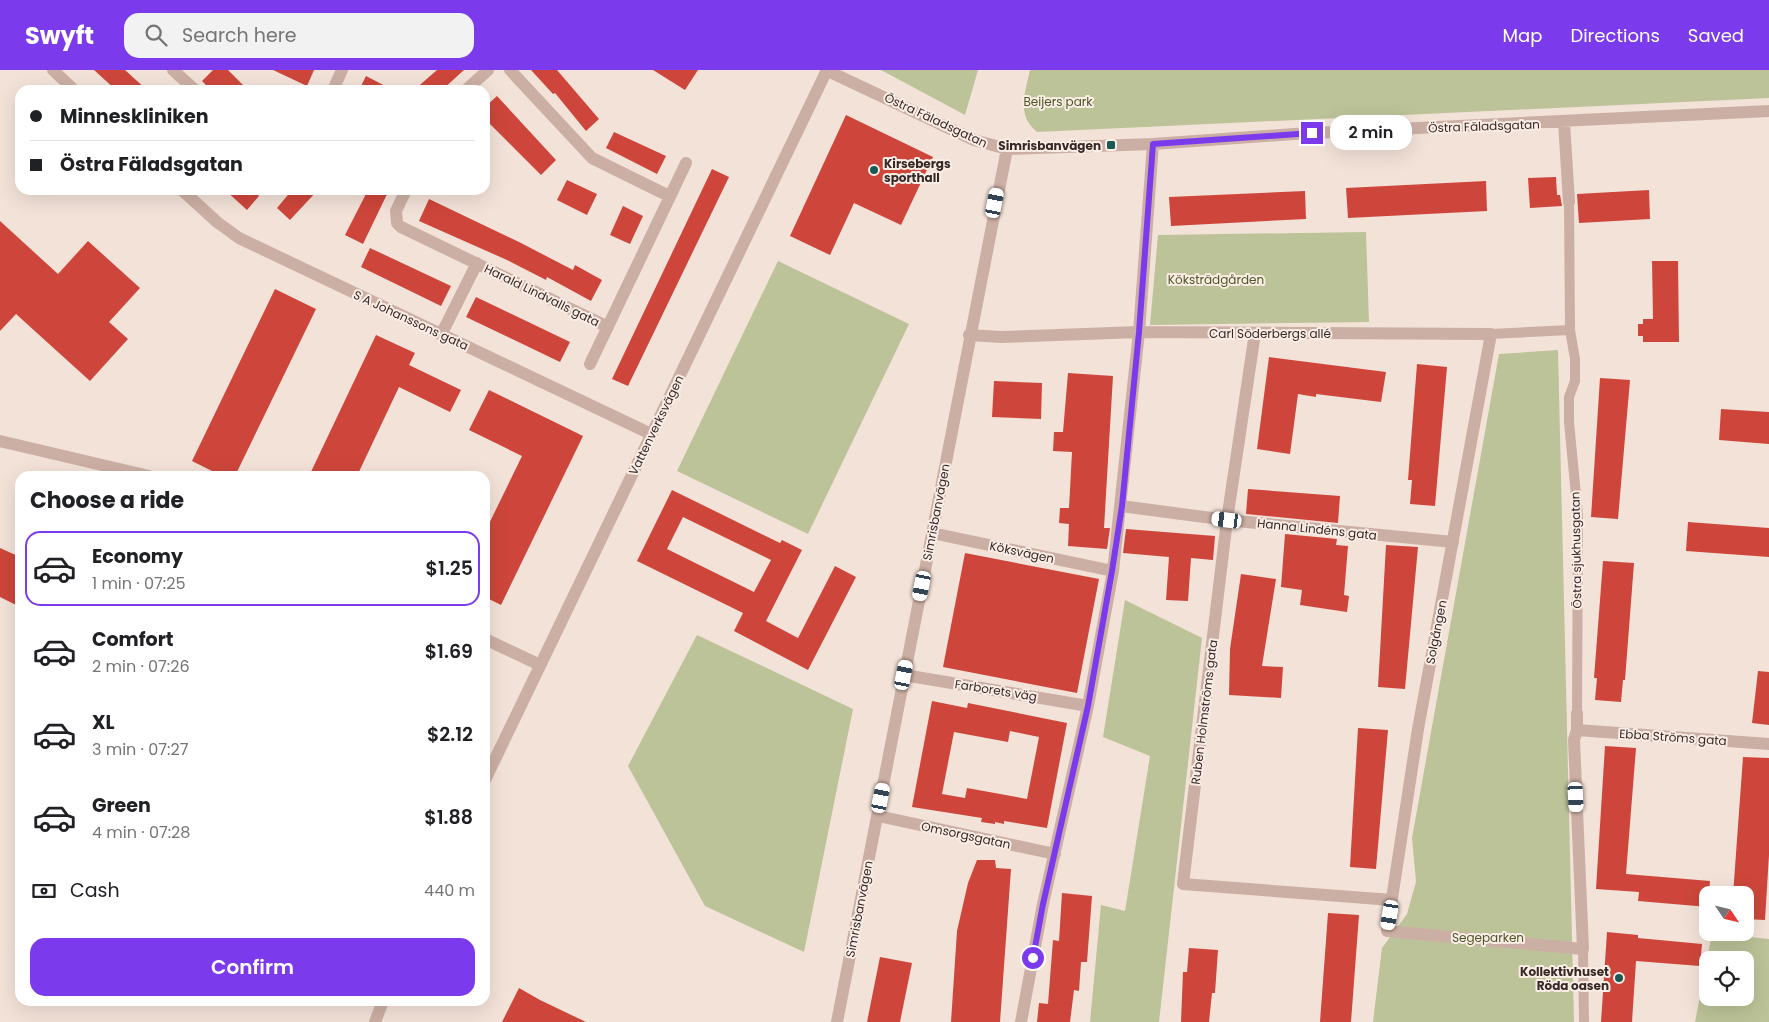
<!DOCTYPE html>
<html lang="en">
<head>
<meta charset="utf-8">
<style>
	:root { --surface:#fff; --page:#f2f2f2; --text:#202124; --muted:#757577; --line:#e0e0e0; --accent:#7c3aed }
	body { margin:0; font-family:Poppins,sans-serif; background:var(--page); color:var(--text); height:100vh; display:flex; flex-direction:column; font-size:19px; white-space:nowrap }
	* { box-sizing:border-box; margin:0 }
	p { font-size:16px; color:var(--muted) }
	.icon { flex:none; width:28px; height:28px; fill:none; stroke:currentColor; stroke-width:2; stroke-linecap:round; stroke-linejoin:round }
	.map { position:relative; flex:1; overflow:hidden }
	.side { position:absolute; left:15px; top:401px; width:475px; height:535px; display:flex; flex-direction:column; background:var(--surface); border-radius:15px; box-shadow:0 5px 20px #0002 }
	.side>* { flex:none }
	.top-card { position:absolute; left:15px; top:15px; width:475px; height:110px; border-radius:15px; box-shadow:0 5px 20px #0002; display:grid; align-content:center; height:110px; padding:0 15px; background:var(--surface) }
	.needle { width:32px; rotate:125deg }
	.tools { position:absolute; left:1699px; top:816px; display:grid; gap:10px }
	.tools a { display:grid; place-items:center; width:55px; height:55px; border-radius:10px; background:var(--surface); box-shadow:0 5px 20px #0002; font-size:25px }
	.end { position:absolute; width:22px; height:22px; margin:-11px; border:6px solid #7c3aed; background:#fff; box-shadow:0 0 0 2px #fff }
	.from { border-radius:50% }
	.bubble { position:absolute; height:35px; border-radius:15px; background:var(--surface); box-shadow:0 5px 20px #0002; font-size:16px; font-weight:600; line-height:35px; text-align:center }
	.car { position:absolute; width:15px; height:30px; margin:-15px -8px; border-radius:6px; box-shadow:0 0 4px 1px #0007; background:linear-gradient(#fff 24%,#345 0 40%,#fff 0 76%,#345 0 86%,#fff 0) }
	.top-card b { display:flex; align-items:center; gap:18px; height:48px; font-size:19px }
	.top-card b+b { border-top:1px solid var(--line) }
	.top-card i { width:12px; height:12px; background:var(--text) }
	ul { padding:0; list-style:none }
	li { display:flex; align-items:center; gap:15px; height:75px; margin:0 10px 8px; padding:0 5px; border:2px solid transparent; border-radius:15px }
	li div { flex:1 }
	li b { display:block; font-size:19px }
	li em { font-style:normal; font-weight:600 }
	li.selected { border-color:var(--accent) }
	li>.icon { width:45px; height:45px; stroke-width:1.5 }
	h2 { padding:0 15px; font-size:22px; line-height:60px }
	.pay { display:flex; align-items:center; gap:12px; height:55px; padding:0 15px; font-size:19px }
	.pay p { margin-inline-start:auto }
	.cta { display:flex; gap:10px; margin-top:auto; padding:10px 15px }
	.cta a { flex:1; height:58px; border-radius:15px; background:var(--accent); color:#fff; font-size:20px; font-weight:600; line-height:58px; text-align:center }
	header { display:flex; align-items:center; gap:30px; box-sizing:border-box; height:70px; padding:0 25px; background:var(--accent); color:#fff }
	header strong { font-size:24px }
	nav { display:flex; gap:28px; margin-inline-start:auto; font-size:18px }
	.search { width:350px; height:45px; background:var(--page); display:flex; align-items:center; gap:12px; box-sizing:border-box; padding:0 18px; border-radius:15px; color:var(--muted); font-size:19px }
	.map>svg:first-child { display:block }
	.green { fill:#bcc398; fill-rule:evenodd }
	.building { fill:#ce463b; fill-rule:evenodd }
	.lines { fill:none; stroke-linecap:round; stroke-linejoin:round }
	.pedestrian { stroke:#ccafa4; stroke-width:10 }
	.minor { stroke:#ccafa4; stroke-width:12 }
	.tertiary { stroke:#ccafa4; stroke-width:12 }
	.route { stroke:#7c3aed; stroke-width:6 }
	.poi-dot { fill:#195b54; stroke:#faede5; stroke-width:2 }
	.labels { text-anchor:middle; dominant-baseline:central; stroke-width:4; stroke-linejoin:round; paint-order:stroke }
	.park-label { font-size:12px; fill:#4d5628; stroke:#faede5 }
	.street-label { font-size:12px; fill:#362826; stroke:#faede5 }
	.poi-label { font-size:12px; font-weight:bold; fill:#362826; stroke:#faede5; text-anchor:end }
</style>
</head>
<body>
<header>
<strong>Swyft</strong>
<div class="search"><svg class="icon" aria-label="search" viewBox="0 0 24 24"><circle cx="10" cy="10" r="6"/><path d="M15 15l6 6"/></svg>Search here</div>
<nav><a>Map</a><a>Directions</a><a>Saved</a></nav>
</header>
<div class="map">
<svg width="1769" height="952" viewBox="0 0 1769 952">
	<rect width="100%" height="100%" fill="#f3e2d8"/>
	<path class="green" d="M881,0H978L965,45Z
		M1030,0H1769V28L1037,62C1016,44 1025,24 1030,0Z
		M1366,162L1369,252L1150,255L1158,165Z
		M778,191L909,254L808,464L677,401Z
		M1558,280L1574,952H1373L1382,878L1407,844L1416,812L1412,768L1499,284Z
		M1125,530L1202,568L1159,952H1090L1101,835L1125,841L1150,686L1103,667Z
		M697,565L853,639L804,882L705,836L628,696Z
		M1712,863L1769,869V952H1695ZM1708,890H1745V928H1708Z"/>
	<path class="building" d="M94,0H125L147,20H116Z
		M213,0H228L248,20H211L202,11Z
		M273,0H314L307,16Z
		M437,0H464L442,20H414Z
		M531,0H557L599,49L586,61L555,23L553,24Z
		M653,0H698L685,20Z
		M366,6L393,20H359Z
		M497,26L556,90L541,105L485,49V37Z
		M846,45L933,87L901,155L854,133L830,185L790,166Z
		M614,62L666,86L657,104L606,78Z
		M712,99L729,107L628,316L612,309Z
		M1556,107L1557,125H1560L1562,136L1530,138L1528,108Z
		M567,110L597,124L587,145L557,130Z
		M1486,111L1487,141L1348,148L1346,118Z
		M225,120H253L259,126L247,140Z
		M292,120H318L290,150L277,138Z
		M368,120H389L363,174L345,165Z
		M1649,120L1650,149L1579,153L1577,124Z
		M1305,121L1306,149L1171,156L1169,127Z
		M429,129L519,172L573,200L575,195L602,210L591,231L547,207L546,210L507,190L419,151Z
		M623,136L643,146L630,174L610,165Z
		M0,151L58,204L88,171L140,218L109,252L128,269L90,311L16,244L0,261Z
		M370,178L451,216L441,236L361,197Z
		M1652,191H1678L1679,272H1643V266H1638V254H1643V249H1653Z
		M275,219L316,239L235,406H222L192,391Z
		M476,227L570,272L560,292L466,247Z
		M376,265L415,283L409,295L461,320L450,342L399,317L357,406H309Z
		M1269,287L1386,302L1381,332L1316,324V327L1298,324L1290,384L1257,379Z
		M1417,294L1447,297L1435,436L1410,434L1412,410H1408Z
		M1068,303L1113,306L1104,458H1110L1107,479L1068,476L1069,454L1059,453L1060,438H1069L1072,382L1053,381L1054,362H1063Z
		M1600,308L1630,310L1618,449L1591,447Z
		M994,311L1042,313L1041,349L992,347Z
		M489,320L583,366L501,535L485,527V462L522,386L469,360Z
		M1721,339L1769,342V374L1719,370Z
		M1248,419L1340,426L1338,453L1246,444Z
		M672,420L780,473L782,470L802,480L766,551L798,568L835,496L856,507L808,600L734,561L743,543L637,491ZM683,447L771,490L754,522L667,479Z
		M1688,452L1769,458V487L1686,481Z
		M1126,459L1215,466L1213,490L1191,488L1188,531L1166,530L1169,487L1123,483Z
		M1285,464L1337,469L1336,475L1348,476L1344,525L1349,526L1347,542L1300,535L1302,520L1281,517Z
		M1386,475L1418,477L1405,619L1378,617Z
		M0,478L20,487V537L0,527Z
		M965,483L1099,509L1077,623L943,597Z
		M1603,491L1634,493L1625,610H1623L1621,632L1595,630L1597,608H1594Z
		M1241,504L1276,509L1262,596L1283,597L1281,628L1229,625L1230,579Z
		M1758,601L1769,602V655L1752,653Z
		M932,631L967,638L968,633L1067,653L1047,758L1004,751V754L995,752V754L981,752L982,748L912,737ZM1010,661L1039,667L1027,729L967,718L965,728L942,724L954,662L1008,672Z
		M1358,658L1388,660L1376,799L1350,797Z
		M1605,676L1636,678L1626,804L1710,811L1708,837L1638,831L1639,822L1596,819Z
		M1743,687L1769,688V785L1765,850L1745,849V825H1733Z
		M977,790H995L996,798L1011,799L1000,952H951L957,861L968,813Z
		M1062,823L1092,826L1087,892H1081L1079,921L1074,920L1070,952H1037L1039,933L1048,934L1053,870L1059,871Z
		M1328,843L1359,845L1351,952H1320Z
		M1607,862L1638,865V868L1702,874L1700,896L1636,891L1632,952H1601Z
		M1189,878L1218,880L1215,923H1212L1209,952H1181L1183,902H1187Z
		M880,887L912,893L900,952H867Z
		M519,918L540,930L586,952H502Z"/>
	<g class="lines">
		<path class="pedestrian" d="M1569,132L1570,260L1575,289V311L1569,327V352L1578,446L1577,643
			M1491,264L1570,260
			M1583,879L1584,952"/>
		<path class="minor" d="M53,0L74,20
			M173,0L195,20
			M510,0L592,88L669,126
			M826,0L974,70L1007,79L1153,74L1294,64L1769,41
			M333,20L342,0
			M466,20L488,0
			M1564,52L1569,132
			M182,120L217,152L239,168L651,364
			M406,120L396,141L397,153L401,157L608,257
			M1255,263L1227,450L1183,814L1392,830
			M441,265L477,193
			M969,265L1001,267L1139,262L1491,264L1418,659L1387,861L1583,879L1574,670L1577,660V643
			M590,294L686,93
			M0,371L149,406
			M1121,436L1227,450L1453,472
			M932,463L1113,501
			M485,569L540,595
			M904,605L1088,636
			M1577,660L1769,674
			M878,746L1055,784
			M837,952L1007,79
			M1021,952L1043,834L1088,636L1113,501L1139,262L1153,74"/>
		<path class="tertiary" d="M485,710L827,0
			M375,952L383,931"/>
	</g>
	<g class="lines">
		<path class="route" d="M1033,888L1043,834L1088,636L1112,501L1122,436L1139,262L1153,74L1312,63"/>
	</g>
	<g class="poi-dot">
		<rect x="1106" y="70" width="10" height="10" rx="2.5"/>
		<circle cx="874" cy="100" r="5"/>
		<circle cx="1619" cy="908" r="5"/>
	</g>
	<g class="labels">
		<g class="park-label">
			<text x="1058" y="31">Beijers park</text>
			<text x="1216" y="209">Köksträdgården</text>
			<text x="1488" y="867">Segeparken</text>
		</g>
		<g class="street-label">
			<text transform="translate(936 50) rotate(25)">Östra Fäladsgatan</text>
			<text transform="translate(1484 56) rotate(-2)">Östra Fäladsgatan</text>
			<text transform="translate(542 225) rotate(26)">Harald Lindvalls gata</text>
			<text transform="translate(411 250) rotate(25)">S A Johanssons gata</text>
			<text x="1270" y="263">Carl Söderbergs allé</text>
			<text transform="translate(656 355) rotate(-64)">Vattenverksvägen</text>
			<text transform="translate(936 442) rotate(-79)">Simrisbanvägen</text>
			<text transform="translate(1317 459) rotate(6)">Hanna Lindéns gata</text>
			<text transform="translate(1576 480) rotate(-91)">Östra sjukhusgatan</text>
			<text transform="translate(1022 482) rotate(12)">Köksvägen</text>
			<text transform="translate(1436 562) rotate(-79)">Solgången</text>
			<text transform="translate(996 620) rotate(9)">Farborets väg</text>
			<text transform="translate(1204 642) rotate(-83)">Ruben Holmströms gata</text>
			<text transform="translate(1673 667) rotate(4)">Ebba Ströms gata</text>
			<text transform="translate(966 765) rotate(12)">Omsorgsgatan</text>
			<text transform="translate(859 839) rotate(-79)">Simrisbanvägen</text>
		</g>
		<g class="poi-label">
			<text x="1101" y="75">Simrisbanvägen</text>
			<text x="884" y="93" text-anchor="start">Kirsebergs<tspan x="884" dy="14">sporthall</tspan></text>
			<text x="1609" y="901">Kollektivhuset<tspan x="1609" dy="14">Röda oasen</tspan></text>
		</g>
	</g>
</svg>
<div class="tools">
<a><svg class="needle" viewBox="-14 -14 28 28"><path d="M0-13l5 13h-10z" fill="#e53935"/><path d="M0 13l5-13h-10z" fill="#757577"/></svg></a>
<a><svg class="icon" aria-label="locate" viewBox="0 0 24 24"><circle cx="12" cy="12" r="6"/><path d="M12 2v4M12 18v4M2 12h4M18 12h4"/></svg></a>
</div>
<i class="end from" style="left:1033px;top:888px"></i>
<i class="end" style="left:1312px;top:63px"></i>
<div class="bubble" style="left:1330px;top:45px;width:82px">2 min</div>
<i class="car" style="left:995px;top:133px;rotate:11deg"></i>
<i class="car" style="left:1227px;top:450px;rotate:277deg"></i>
<i class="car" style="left:922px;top:516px;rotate:191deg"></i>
<i class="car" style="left:904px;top:605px;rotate:11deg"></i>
<i class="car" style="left:1576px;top:727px;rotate:177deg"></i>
<i class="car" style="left:881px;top:728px;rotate:11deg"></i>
<i class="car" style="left:1390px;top:845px;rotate:190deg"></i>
<div class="top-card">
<b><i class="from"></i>Minneskliniken</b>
<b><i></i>Östra Fäladsgatan</b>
</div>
<section class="side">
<h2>Choose a ride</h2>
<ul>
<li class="selected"><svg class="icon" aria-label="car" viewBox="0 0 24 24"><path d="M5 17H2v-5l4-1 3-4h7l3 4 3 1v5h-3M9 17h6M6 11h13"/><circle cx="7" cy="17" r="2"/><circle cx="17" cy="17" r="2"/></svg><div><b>Economy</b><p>1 min · 07:25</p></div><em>$1.25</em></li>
<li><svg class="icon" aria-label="car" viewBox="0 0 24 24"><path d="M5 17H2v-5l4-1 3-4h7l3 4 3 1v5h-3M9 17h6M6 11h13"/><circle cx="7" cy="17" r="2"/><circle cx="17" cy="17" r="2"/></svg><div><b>Comfort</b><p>2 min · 07:26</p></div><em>$1.69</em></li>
<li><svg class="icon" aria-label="car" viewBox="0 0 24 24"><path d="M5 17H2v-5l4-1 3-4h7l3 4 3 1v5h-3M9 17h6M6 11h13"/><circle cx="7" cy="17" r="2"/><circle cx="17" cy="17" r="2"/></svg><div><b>XL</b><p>3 min · 07:27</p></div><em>$2.12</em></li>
<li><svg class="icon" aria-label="car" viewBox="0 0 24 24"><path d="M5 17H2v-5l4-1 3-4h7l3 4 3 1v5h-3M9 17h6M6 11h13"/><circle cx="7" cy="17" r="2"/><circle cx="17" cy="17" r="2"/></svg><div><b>Green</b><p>4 min · 07:28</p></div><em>$1.88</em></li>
</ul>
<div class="pay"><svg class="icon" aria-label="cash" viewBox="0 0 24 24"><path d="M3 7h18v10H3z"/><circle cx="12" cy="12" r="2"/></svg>Cash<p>440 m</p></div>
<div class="cta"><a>Confirm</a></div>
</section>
</div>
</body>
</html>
